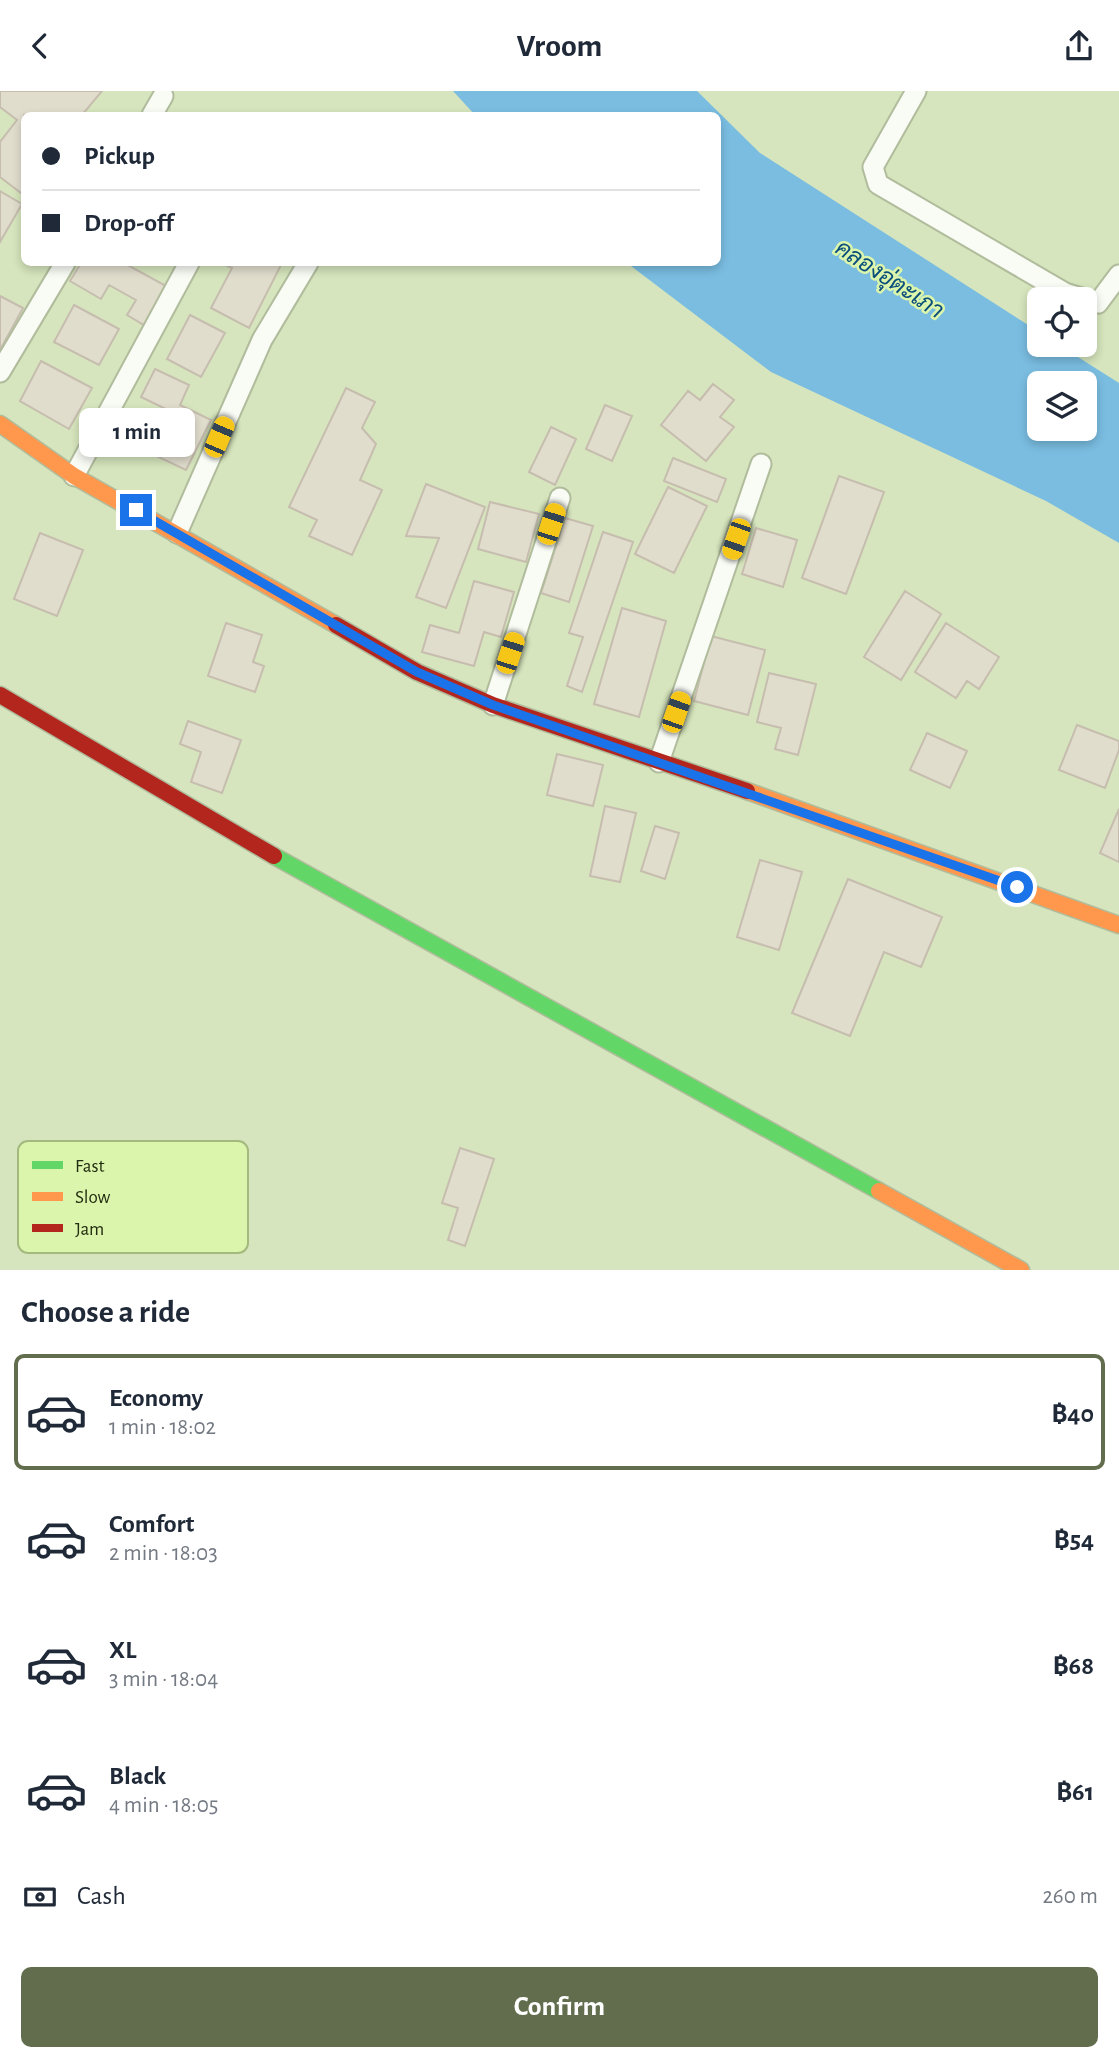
<!DOCTYPE html>
<html lang="en">
<head>
<meta charset="utf-8">
<style>
	:root { --surface:#fff; --page:#f6f6f7; --text:#1f2937; --muted:#747a83; --line:#e0e1e3; --accent:#616d4c }
	body { margin:0; font-family:"Alegreya Sans",Sarabun,sans-serif; background:var(--page); color:var(--text); height:100vh; display:flex; flex-direction:column; font-size:26px; white-space:nowrap }
	* { box-sizing:border-box; margin:0 }
	p { font-size:23px; color:var(--muted) }
	.icon { flex:none; width:38px; height:38px; fill:none; stroke:currentColor; stroke-width:2; stroke-linecap:round; stroke-linejoin:round }
	.map { position:relative; height:1179px; overflow:hidden }
	.details { display:flex; flex-direction:column; background:var(--surface); flex:1 }
	.details>* { flex:none }
	.hud { position:absolute; left:21px; top:21px; width:700px; height:154px; border-radius:10px; box-shadow:0 4px 10px #0003; display:grid; align-content:center; height:154px; padding:0 21px; background:var(--surface) }
	.controls { position:absolute; left:1027px; top:196px; display:grid; gap:14px }
	.controls a { display:grid; place-items:center; width:70px; height:70px; border-radius:10px; background:var(--surface); box-shadow:0 4px 10px #0003; font-size:35px }
	.end { position:absolute; width:32px; height:32px; margin:-16px; border:9px solid #1a73e8; background:#fff; box-shadow:0 0 0 4px #fff }
	.from { border-radius:50% }
	.bubble { position:absolute; height:49px; border-radius:10px; background:var(--surface); box-shadow:0 4px 10px #0003; font-size:23px; font-weight:700; line-height:49px; text-align:center }
	.car { position:absolute; width:21px; height:42px; margin:-21px -10px; border-radius:9px; box-shadow:0 0 5px 2px #0007; background:linear-gradient(#f5c518 24%,#345 0 40%,#f5c518 0 76%,#345 0 86%,#f5c518 0) }
	.hud b { display:flex; align-items:center; gap:24px; height:66px; font-size:26px }
	.hud b+b { border-top:2px solid var(--line) }
	.hud i { width:18px; height:18px; background:var(--text) }
	ul { padding:0; list-style:none }
	li { display:flex; align-items:center; gap:21px; height:116px; margin:0 14px 10px; padding:0 7px; border:4px solid transparent; border-radius:10px }
	li div { flex:1 }
	li b { display:block; font-size:26px }
	li em { font-style:normal; font-weight:700 }
	li.on { border-color:var(--accent) }
	li>.icon { width:63px; height:63px; stroke-width:1.5 }
	h2 { padding:0 21px; font-size:32px; line-height:84px }
	.pay { display:flex; align-items:center; gap:18px; height:77px; padding:0 21px; font-size:26px }
	.pay p { margin-inline-start:auto }
	.primary-button { display:flex; gap:14px; margin-top:auto; padding:14px 21px }
	.primary-button a { flex:1; height:80px; border-radius:10px; background:var(--accent); color:#fff; font-size:28px; font-weight:700; line-height:80px; text-align:center }
	header { display:flex; justify-content:space-between; align-items:center; height:91px; padding:0 21px; background:var(--surface); font-size:32px; font-weight:700 }
	.map>svg:first-child { display:block }
	.water { fill:#7abde1; fill-rule:evenodd }
	.building { fill:#e0ddcd; stroke:#c6bdaf; stroke-width:2 }
	.lines { fill:none; stroke-linecap:round; stroke-linejoin:round }
	.street-casing { stroke:#b0bc9c; stroke-width:23 }
	.fast-casing { stroke:#b0bc9c; stroke-width:19 }
	.slow-casing { stroke:#b0bc9c; stroke-width:19 }
	.jam-casing { stroke:#b0bc9c; stroke-width:19 }
	.street { stroke:#f9fbf5; stroke-width:19 }
	.fast { stroke:#63d668; stroke-width:16 }
	.slow { stroke:#ff974d; stroke-width:16 }
	.jam { stroke:#b3261e; stroke-width:16 }
	.route { stroke:#1a73e8; stroke-width:9 }
	.labels { text-anchor:middle; dominant-baseline:central; stroke-width:5; stroke-linejoin:round; paint-order:stroke }
	.water-label { font-size:23px; font-style:italic; fill:#0a4e7b; stroke:#dbf5ad }
	.key { fill:#dbf5ad; stroke:#a4b97e; stroke-width:2 }
	.key-label { font-size:19px; fill:#222c0f }
</style>
</head>
<body>
<header><svg class="icon" aria-label="back" viewBox="0 0 24 24"><path d="M15 5l-7 7 7 7"/></svg>Vroom<svg class="icon" aria-label="share" viewBox="0 0 24 24"><path d="M12 15V3M7 8l5-5 5 5M5 13v7h14v-7"/></svg></header>
<div class="map">
<svg width="1119" height="1179" viewBox="0 0 1119 1179">
	<rect width="100%" height="100%" fill="#d6e5bd"/>
	<path class="water" d="M453,0H697L760,62L1039,241L1040,254H1059L1119,292V452L1046,410L771,281L627,172H718V24H475ZM1040,292H1085V338H1040Z"/>
	<path class="building" d="M0,0H102L82,24H24V98L21,102L0,86V51L17,29L0,16Z
		M0,100L22,113L0,151Z
		M81,172H124L166,195L144,234L127,224L136,209L109,194L101,208L70,190Z
		M221,172H282L249,237L211,217L232,177Z
		M0,205L23,217L0,259Z
		M74,214L119,238L99,274L54,251Z
		M190,224L225,242L201,286L167,268Z
		M41,270L92,297L69,338L20,310Z
		M155,278L189,294L180,314L211,329L186,379L150,362L170,320L141,306Z
		M713,293L734,309L720,326L734,336L706,370L661,334L688,300L700,309Z
		M346,297L375,311L362,337L376,353L360,389L382,399L352,464L309,445L317,429L289,416Z
		M605,314L632,325L612,370L586,358Z
		M551,336L576,348L555,394L529,381Z
		M673,367L726,388L717,411L664,390Z
		M839,385L884,401L846,503L802,487Z
		M426,393L485,416L446,517L416,506L439,447L406,445Z
		M668,396L707,415L674,482L635,463Z
		M490,411L539,423L526,471L478,458Z
		M565,427L593,435L569,511L541,502Z
		M756,437L797,449L783,496L742,483Z
		M603,441L633,451L582,601L567,595L583,546L569,542Z
		M40,442L83,459L57,525L14,508Z
		M474,490L514,501L501,546L484,541L474,575L422,561L430,534L459,542Z
		M905,500L941,523L901,589L864,566Z
		M622,517L666,530L639,626L594,613Z
		M226,532L262,544L253,571L264,575L255,601L208,585Z
		M946,532L999,566L979,598L967,590L956,607L915,581Z
		M711,545L765,559L748,624L694,610Z
		M769,582L816,593L798,664L775,658L781,637L757,631Z
		M188,630L241,649L222,702L191,691L201,661L180,653Z
		M1077,634L1119,650V659L1105,697L1059,679Z
		M927,642L967,660L950,697L910,679Z
		M557,663L603,674L593,715L547,704Z
		M605,715L636,722L620,791L590,785Z
		M1119,718V771L1100,762Z
		M655,735L679,742L665,788L641,780Z
		M760,769L802,781L779,859L737,846Z
		M848,788L942,826L921,876L884,861L850,945L792,922Z
		M460,1057L494,1068L465,1155L448,1149L458,1117L442,1112Z"/>
	<g class="lines">
		<defs>
			<path id="street" d="M916,0L873,76L878,93L1065,202L1098,212L1119,184
				M152,24L163,5
				M0,281L65,172
				M74,385L189,172
				M177,442L262,249L308,172
				M493,614L560,407
				M659,671L761,373"/>
			<path id="fast" d="M274,765L879,1100"/>
			<path id="slow" d="M0,333L74,385L336,534
				M747,700L1119,834
				M879,1100L1021,1179"/>
			<path id="jam" d="M336,534L417,581L493,614L747,700
				M0,604L274,765"/>
		</defs>
		<use href="#street" class="street-casing"/>
		<use href="#fast" class="fast-casing"/>
		<use href="#slow" class="slow-casing"/>
		<use href="#jam" class="jam-casing"/>
		<use href="#street" class="street"/>
		<use href="#fast" class="fast"/>
		<use href="#slow" class="slow"/>
		<use href="#jam" class="jam"/>
	</g>
	<g class="lines">
		<path class="route" d="M136,419L417,581L493,614L1017,796"/>
	</g>
	<g class="labels">
		<g class="water-label">
			<text transform="translate(889 189) rotate(33)">คลองอุ่ตะเภา</text>
		</g>
	</g>
	<rect x="18" y="1050" width="230" height="112" rx="10" class="key"/>
	<rect x="32" y="1070" width="31" height="8" fill="#63d668"/>
	<rect x="32" y="1101" width="31" height="9" fill="#ff974d"/>
	<rect x="32" y="1133" width="31" height="8" fill="#b3261e"/>
	<g class="key-label">
		<text x="75" y="1081">Fast</text>
		<text x="75" y="1112">Slow</text>
		<text x="75" y="1144">Jam</text>
	</g>
</svg>
<div class="controls">
<a><svg class="icon" aria-label="locate" viewBox="0 0 24 24"><circle cx="12" cy="12" r="6"/><path d="M12 2v4M12 18v4M2 12h4M18 12h4"/></svg></a>
<a><svg class="icon" aria-label="layers" viewBox="0 0 24 24"><path d="M12 4l9 5-9 5-9-5zM3 14l9 5 9-5"/></svg></a>
</div>
<i class="end from" style="left:1017px;top:796px"></i>
<i class="end" style="left:136px;top:419px"></i>
<div class="bubble" style="left:79px;top:317px;width:116px">1 min</div>
<i class="car" style="left:219px;top:346px;rotate:23deg"></i>
<i class="car" style="left:551px;top:433px;rotate:18deg"></i>
<i class="car" style="left:736px;top:448px;rotate:199deg"></i>
<i class="car" style="left:510px;top:562px;rotate:18deg"></i>
<i class="car" style="left:676px;top:621px;rotate:19deg"></i>
<div class="hud">
<b><i class="from"></i>Pickup</b>
<b><i></i>Drop-off</b>
</div>
</div>
<section class="details">
<h2>Choose a ride</h2>
<ul>
<li class="on"><svg class="icon" aria-label="car" viewBox="0 0 24 24"><path d="M5 17H2v-5l4-1 3-4h7l3 4 3 1v5h-3M9 17h6M6 11h13"/><circle cx="7" cy="17" r="2"/><circle cx="17" cy="17" r="2"/></svg><div><b>Economy</b><p>1 min · 18:02</p></div><em>฿40</em></li>
<li><svg class="icon" aria-label="car" viewBox="0 0 24 24"><path d="M5 17H2v-5l4-1 3-4h7l3 4 3 1v5h-3M9 17h6M6 11h13"/><circle cx="7" cy="17" r="2"/><circle cx="17" cy="17" r="2"/></svg><div><b>Comfort</b><p>2 min · 18:03</p></div><em>฿54</em></li>
<li><svg class="icon" aria-label="car" viewBox="0 0 24 24"><path d="M5 17H2v-5l4-1 3-4h7l3 4 3 1v5h-3M9 17h6M6 11h13"/><circle cx="7" cy="17" r="2"/><circle cx="17" cy="17" r="2"/></svg><div><b>XL</b><p>3 min · 18:04</p></div><em>฿68</em></li>
<li><svg class="icon" aria-label="car" viewBox="0 0 24 24"><path d="M5 17H2v-5l4-1 3-4h7l3 4 3 1v5h-3M9 17h6M6 11h13"/><circle cx="7" cy="17" r="2"/><circle cx="17" cy="17" r="2"/></svg><div><b>Black</b><p>4 min · 18:05</p></div><em>฿61</em></li>
</ul>
<div class="pay"><svg class="icon" aria-label="cash" viewBox="0 0 24 24"><path d="M3 7h18v10H3z"/><circle cx="12" cy="12" r="2"/></svg>Cash<p>260 m</p></div>
<div class="primary-button"><a>Confirm</a></div>
</section>
</body>
</html>
